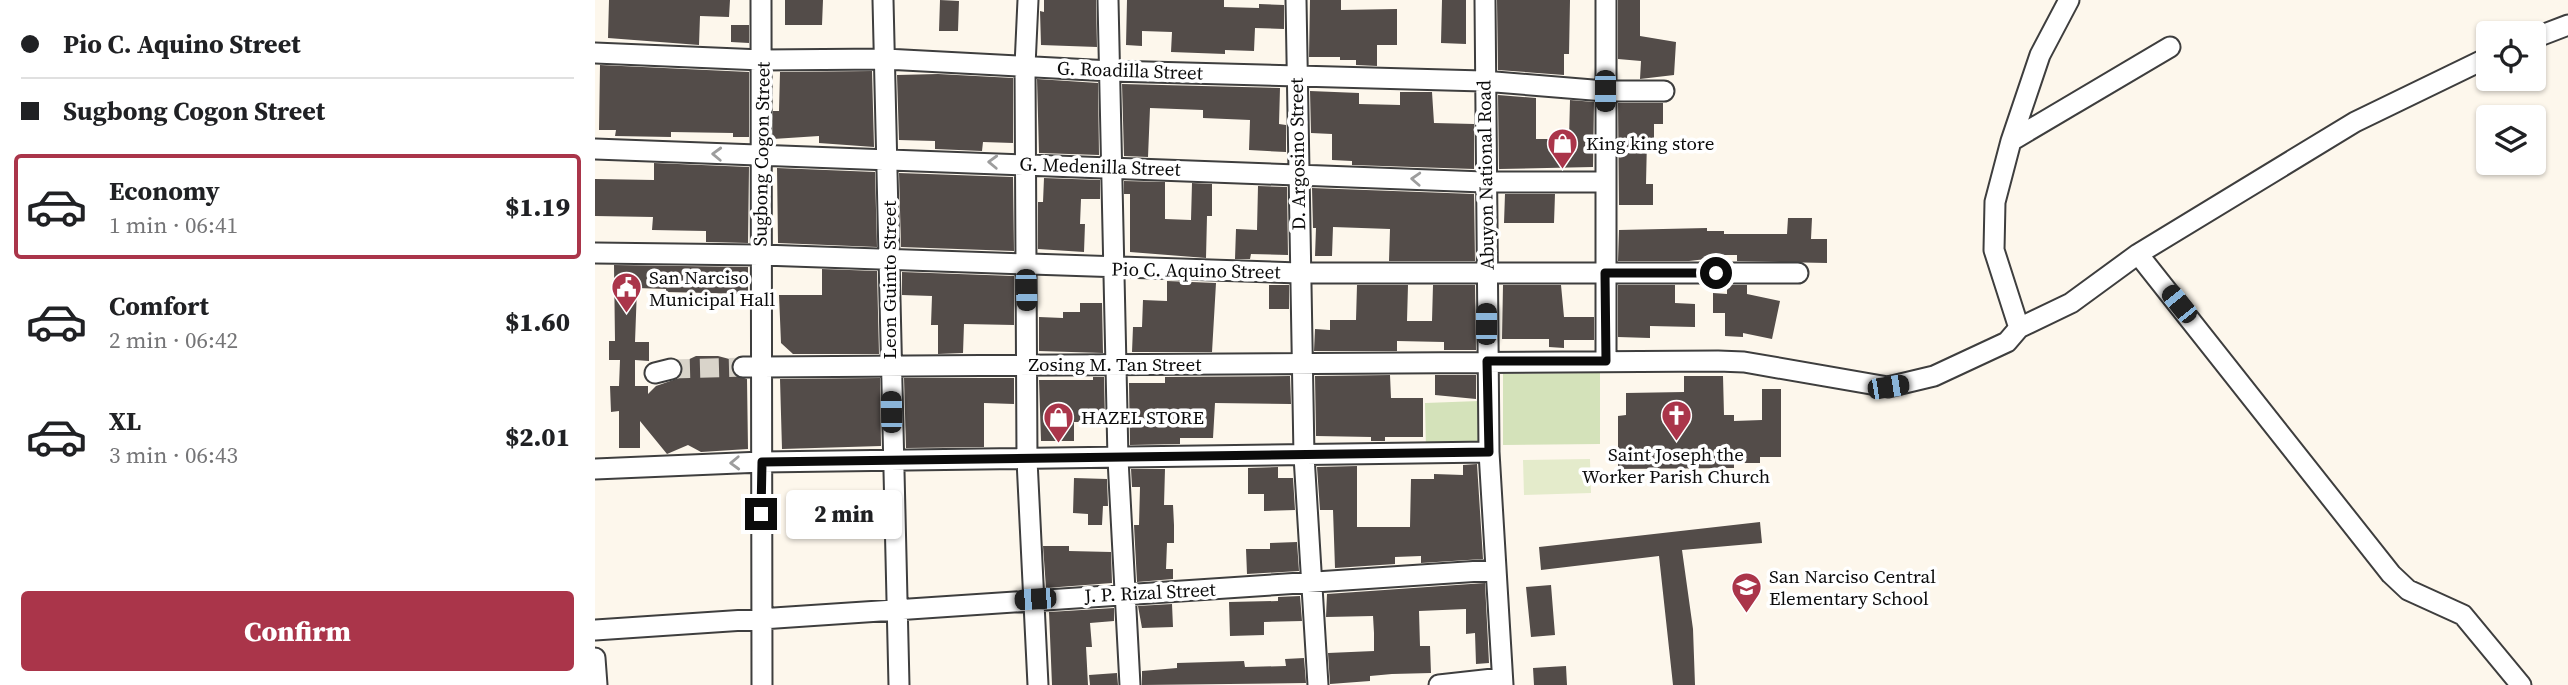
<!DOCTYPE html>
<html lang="en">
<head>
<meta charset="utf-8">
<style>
	:root { --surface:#fff; --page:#f6f6f6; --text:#202124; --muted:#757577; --line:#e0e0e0; --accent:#aa354a }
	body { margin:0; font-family:"Source Serif 4",serif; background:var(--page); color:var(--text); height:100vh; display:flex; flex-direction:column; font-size:26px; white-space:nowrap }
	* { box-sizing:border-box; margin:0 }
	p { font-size:23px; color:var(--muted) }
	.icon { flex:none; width:38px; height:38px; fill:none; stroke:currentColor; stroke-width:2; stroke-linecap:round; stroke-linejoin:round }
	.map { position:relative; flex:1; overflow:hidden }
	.drawer { display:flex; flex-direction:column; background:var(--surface); width:595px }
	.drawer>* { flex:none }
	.banner { display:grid; align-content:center; height:154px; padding:0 21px; background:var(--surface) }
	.controls { position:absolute; left:1881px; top:21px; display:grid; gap:14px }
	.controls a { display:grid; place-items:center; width:70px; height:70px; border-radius:7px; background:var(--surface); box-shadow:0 2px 5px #0004; font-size:35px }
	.end { position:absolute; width:32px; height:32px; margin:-16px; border:9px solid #0b0b0b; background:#fff; box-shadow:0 0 0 4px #fff }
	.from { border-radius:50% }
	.bubble { position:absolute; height:49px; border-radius:7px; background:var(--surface); box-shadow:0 2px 5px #0004; font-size:23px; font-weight:800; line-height:49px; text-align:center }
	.car { position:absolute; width:21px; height:42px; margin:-21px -10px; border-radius:9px; box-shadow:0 0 5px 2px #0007; background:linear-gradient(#222 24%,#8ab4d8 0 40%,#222 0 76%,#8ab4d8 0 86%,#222 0) }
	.banner b { display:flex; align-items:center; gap:24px; height:66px; font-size:26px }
	.banner b+b { border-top:2px solid var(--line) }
	.banner i { width:18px; height:18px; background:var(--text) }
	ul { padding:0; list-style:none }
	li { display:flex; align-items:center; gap:21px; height:105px; margin:0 14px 10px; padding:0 7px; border:4px solid transparent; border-radius:7px }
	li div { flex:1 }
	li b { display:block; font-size:26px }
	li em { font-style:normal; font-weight:800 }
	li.selected { border-color:var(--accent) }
	li>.icon { width:63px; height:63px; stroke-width:1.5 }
	.action { display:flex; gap:14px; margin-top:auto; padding:14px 21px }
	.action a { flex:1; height:80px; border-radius:7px; background:var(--accent); color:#fff; font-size:28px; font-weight:800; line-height:80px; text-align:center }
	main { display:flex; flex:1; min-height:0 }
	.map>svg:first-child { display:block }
	.green { fill:#d4e2ba }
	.pitch { fill:#e4ebcb }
	.building { fill:#534c49 }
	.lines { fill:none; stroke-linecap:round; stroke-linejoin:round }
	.minor-tunnel { stroke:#d9d4ca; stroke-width:19; stroke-dasharray:19 10; stroke-linecap:butt }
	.minor-casing { stroke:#3e3e3e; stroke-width:23 }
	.minor { stroke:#fff; stroke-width:19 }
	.oneway { stroke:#9d9d9d }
	.route { stroke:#0b0b0b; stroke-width:9 }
	.labels { text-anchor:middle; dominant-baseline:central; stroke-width:7; stroke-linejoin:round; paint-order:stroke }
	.street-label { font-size:19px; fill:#0b0b0b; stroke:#fff }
	.poi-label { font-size:19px; fill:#0b0b0b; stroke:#fff; text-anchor:start }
</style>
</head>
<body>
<main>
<section class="drawer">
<div class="banner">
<b><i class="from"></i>Pio C. Aquino Street</b>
<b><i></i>Sugbong Cogon Street</b>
</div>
<ul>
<li class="selected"><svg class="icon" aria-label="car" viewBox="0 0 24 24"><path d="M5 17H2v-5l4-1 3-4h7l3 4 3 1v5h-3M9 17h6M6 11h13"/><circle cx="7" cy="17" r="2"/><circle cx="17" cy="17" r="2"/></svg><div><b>Economy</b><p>1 min · 06:41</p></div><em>$1.19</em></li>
<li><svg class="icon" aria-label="car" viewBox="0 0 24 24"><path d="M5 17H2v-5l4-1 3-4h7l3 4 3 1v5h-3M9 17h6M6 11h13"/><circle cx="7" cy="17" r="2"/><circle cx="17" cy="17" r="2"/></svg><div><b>Comfort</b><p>2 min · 06:42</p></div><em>$1.60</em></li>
<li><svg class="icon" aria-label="car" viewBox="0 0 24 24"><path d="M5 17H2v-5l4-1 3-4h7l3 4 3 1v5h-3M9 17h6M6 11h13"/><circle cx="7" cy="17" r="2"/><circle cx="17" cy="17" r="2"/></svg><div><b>XL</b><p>3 min · 06:43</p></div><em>$2.01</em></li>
</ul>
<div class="action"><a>Confirm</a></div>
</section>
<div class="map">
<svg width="1973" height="685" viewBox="0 0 1973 685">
	<rect width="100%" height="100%" fill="#fdf7ec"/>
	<path class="green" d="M1005,373V444L908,445V374Z
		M884,401L885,449L831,450L830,403Z"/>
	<path class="pitch" d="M995,459L996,493L929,495L928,460Z"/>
	<path class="building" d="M14,0H135L134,17L105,16L104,45L13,38Z
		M190,0H228L227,25H190Z
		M345,0L364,1L363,31H344Z
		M449,0H501L502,47L446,45L445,11L449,12Z
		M532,0H629V7L664,8V4L689,5V29L660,28L659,51L630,50V54L576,52L577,32L547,31V46L531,45Z
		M715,0H746V10L802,9V45H782V66L761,65V60H745V57H714Z
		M847,0H871V44L846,43Z
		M902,0H975L974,54H969V75L903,70Z
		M1023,0H1045V36L1081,42L1079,75L1045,79L1046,61L1023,59Z
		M136,25H154V43L136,42Z
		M5,65L154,72V137H138V133L76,132V137L20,136L21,130H4Z
		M277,71L279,147L224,143V136L178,139V111H184L185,72Z
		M343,74L418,78V143L388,142L387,151L340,149V141L304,140L302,75Z
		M442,79L503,83L504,155L444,153Z
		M527,84L685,88L684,124L691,125V152L654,150L655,120L608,118V110L555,108L553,157L529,156Z
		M715,91L764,93V104L805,105V92H837L839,123L879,124V169L757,165V161L737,160V134L716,133Z
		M903,95L941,98V139H974L975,100L999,102L998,167L904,169Z
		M1023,103H1068V124H1059V139H1052L1051,184H1058V205H1024Z
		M59,163L154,167L153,243L111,242V231L57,230L58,217L0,216V179L59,180Z
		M182,168L280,172L282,247L183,243Z
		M304,173L418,177L419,251L306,247Z
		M449,178L505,180V199H486L485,224H490L489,252L443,249V202H448Z
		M529,181L570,182V219L596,220L597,183L617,184V216H612L611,258L535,252V194H529Z
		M663,186L692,187L693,255L656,254L655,259H640L641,229L662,230Z
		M717,188L879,194L880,261H794L795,229L738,227L737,256H720L721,228H718Z
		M910,194H960L959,223H909Z
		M1193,218H1217L1216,239H1232V263L1142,261V255H1112L1111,259L1094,261H1023L1024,230L1112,228V231H1129V234H1192Z
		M19,265L153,267V294L71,292V289L42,288L40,342H54V361L40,360V386H53V394L61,386L84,378L88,372L86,363L101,356H123L138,360V374L152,379L153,449L106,452L93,445L72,454L45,421V448H24V411L16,412L15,386H24L25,360H14V341H20Z
		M227,269L282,271L284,354H198L186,343L184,295H227Z
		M307,272L419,276V325L369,324L368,353L343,354V325H336L337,296L307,295Z
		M572,281L621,283L617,352H537L538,327H547L548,300L572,301Z
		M674,285H694V309H674Z
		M762,285H813L812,321H837L838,285H880L881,350H849V342L802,341V351H719L720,329L735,330V320H761Z
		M908,285H966L969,317H999V340H969V348L954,347V339H907Z
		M1023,285H1080V303L1100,304V327L1055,326V338L1023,337Z
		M1132,285H1152V294L1185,301L1177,339L1148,333V337L1130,336V313H1118V293L1132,294Z
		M485,303H507L508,353L444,351V317L468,318V312H485Z
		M795,375L796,398H828V437H790V441H776V437L721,436L720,376Z
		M840,375H881V399L840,395Z
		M695,376L696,404L620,403L618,438H585V444L535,445L534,383H570V377Z
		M1089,376H1128L1129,415H1139V421L1167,420V389H1186V457H1165V463H1139V468L1023,469V416L1031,415V393L1089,392Z
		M498,377H509L510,422H479V441H446L444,380H498Z
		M285,378L286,446L187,449L185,379Z
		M309,378H419V404L389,403V447L311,448Z
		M882,464L888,559L826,563V556L800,557V564L740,568L738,510H725L722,467L762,466V527H815L816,479H839V474L868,475V465Z
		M683,467V478H698L700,510L669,511V494H653V468Z
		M536,469H570L569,505H578L579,525V543H572L571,569H578V579L542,582L539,525H544L545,487H537Z
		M479,478L512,479L513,506H508L507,525H493V514L478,513Z
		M1165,522L1167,543L1087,550L1098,629L1100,685H1078L1064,556L946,570L944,547Z
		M702,542L704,571L652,574L651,549H675V543Z
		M448,546H474V551L516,552L517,583L451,588Z
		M890,583L894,663L881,664L880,633L871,634V609L824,611L825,646H835L836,673L797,674L775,676V681L735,684L733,653L779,651V633L778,616L731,617L732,594Z
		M956,585L960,635L936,637L931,587Z
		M705,596L707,621L669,622V635L635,636L634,602L683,601V597Z
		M577,604L578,627L547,628L543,606Z
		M519,608V621L495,623L497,647H491L493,685H457L454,612Z
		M709,658L711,683L547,685V671L582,668V663L649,661L650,667L691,666L690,659Z
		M971,666L972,685H939L938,668Z
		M522,673L523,685H495L494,675Z"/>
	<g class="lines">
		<path class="minor-tunnel" d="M76,369L148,367"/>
		<defs>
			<path id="minor" d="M166,0L167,685
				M288,0L304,685
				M433,0L430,66L432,460L443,685
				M513,0L523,459L535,685
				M701,0L709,456L723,685
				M890,0L894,452L908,685
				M1011,0V361
				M1939,38L1973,25
				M0,53L167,60L290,59L516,71L888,81L1010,91H1069
				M1416,141L1445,55L1474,0
				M0,149L889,182H1009
				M0,253L164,255L704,273H1203
				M1543,254L1796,574L1813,590L1868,615L1926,685
				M1424,328L1399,250L1400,202L1416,141L1575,47
				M148,367L1123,361L1149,362L1293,387L1339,376L1412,342L1424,328L1476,303L1543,254L1760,122L1894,57
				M60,373L76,369
				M0,469L167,462L894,452
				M0,630L901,570
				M0,658L2,685
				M844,685L907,678"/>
		</defs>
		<use href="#minor" class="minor-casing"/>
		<use href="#minor" class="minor"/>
	</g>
	<defs><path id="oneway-chevron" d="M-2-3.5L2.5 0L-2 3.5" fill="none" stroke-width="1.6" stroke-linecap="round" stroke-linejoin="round" transform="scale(1.75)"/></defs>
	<g class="oneway">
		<use href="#oneway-chevron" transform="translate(122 154) rotate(-178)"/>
		<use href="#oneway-chevron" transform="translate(398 162) rotate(-178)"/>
		<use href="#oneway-chevron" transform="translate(821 179) rotate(-177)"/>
		<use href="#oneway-chevron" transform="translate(140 463) rotate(178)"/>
	</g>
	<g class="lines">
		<path class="route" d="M166,514L167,462L894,452L892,361H1011L1010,273H1121"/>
	</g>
	<defs>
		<symbol id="shop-pin" viewBox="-11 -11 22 30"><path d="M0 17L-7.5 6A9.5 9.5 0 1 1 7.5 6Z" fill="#aa354a" stroke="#fff"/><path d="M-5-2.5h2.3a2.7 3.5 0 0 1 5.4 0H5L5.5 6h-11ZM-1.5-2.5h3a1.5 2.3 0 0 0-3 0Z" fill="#fff"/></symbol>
		<symbol id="civic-pin" viewBox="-11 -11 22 30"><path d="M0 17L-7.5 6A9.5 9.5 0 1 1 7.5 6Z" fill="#aa354a" stroke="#fff"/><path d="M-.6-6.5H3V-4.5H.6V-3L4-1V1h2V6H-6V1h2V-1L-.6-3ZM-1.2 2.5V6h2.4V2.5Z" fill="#fff"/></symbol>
		<symbol id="church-pin" viewBox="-11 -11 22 30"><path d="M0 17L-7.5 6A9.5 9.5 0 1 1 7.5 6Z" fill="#aa354a" stroke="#fff"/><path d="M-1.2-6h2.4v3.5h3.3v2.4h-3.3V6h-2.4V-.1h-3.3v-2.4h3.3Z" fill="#fff"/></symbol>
		<symbol id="school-pin" viewBox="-11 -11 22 30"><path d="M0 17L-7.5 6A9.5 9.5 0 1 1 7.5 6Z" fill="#aa354a" stroke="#fff"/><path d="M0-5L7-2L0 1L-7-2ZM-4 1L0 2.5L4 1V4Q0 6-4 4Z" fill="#fff"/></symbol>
	</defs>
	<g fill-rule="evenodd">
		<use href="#shop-pin" x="950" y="126" width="35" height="47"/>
		<use href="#civic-pin" x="14" y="270" width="35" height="47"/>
		<use href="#church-pin" x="1064" y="398" width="35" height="47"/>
		<use href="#shop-pin" x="446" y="400" width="35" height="47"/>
		<use href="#school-pin" x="1134" y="570" width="35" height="47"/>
	</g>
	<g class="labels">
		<g class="street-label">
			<text transform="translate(535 70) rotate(2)">G. Roadilla Street</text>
			<text transform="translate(166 154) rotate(-89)">Sugbong Cogon Street</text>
			<text transform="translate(702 154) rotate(-91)">D. Argosino Street</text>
			<text transform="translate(505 166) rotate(2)">G. Medenilla Street</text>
			<text transform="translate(890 175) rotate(-91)">Abuyon National Road</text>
			<text transform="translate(601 270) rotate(1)">Pio C. Aquino Street</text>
			<text transform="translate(294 280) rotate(-90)">Leon Guinto Street</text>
			<text x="520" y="364">Zosing M. Tan Street</text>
			<text transform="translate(555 592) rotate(-3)">J. P. Rizal Street</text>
		</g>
		<g class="poi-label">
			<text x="991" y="143">King king store</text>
			<text x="54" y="277">San Narciso<tspan x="54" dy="22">Municipal Hall</tspan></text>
			<text x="486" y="417">HAZEL STORE</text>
			<text x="1081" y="454" text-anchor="middle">Saint Joseph the<tspan x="1081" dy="22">Worker Parish Church</tspan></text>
			<text x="1174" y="576">San Narciso Central<tspan x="1174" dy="22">Elementary School</tspan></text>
		</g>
	</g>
</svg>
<div class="controls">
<a><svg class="icon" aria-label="locate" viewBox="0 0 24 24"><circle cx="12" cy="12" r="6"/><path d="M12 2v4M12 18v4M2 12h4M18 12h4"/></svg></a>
<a><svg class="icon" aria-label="layers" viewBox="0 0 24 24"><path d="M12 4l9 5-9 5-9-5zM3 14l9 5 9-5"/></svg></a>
</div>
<i class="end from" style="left:1121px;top:273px"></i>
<i class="end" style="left:166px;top:514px"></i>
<div class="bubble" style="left:191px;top:490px;width:116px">2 min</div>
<i class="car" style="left:1010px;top:91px;rotate:180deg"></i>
<i class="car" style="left:431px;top:290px;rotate:178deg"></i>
<i class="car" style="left:1584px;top:304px;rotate:321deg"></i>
<i class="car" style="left:891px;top:324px;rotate:0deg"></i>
<i class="car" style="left:1293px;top:387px;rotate:81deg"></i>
<i class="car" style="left:296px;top:412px;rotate:359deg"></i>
<i class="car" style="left:440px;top:599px;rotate:266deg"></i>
</div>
</main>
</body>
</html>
